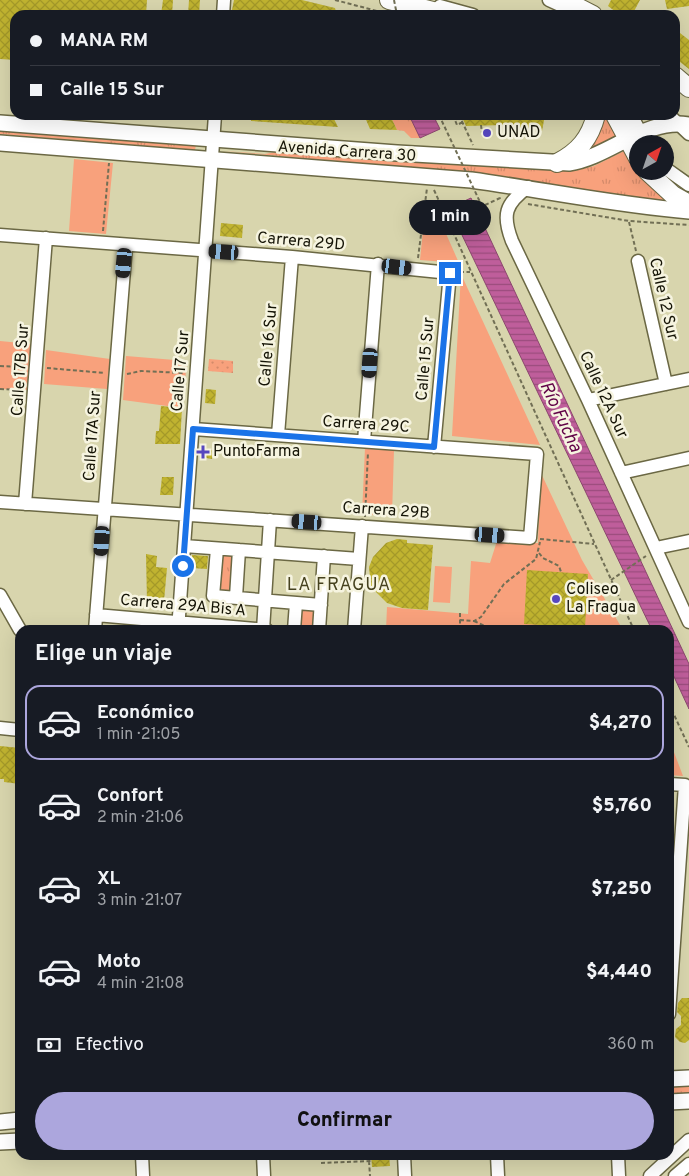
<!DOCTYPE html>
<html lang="es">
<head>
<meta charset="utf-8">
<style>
	:root { --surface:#171b24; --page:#242831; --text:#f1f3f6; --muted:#9ea1a6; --line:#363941; --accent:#aca6dd }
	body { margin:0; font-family:Overpass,sans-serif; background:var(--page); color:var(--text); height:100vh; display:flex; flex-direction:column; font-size:19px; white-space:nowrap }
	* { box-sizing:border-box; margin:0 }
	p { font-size:16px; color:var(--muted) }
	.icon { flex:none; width:28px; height:28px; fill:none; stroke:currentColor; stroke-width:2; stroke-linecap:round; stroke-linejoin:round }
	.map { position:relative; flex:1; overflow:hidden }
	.side { position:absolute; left:15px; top:625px; width:659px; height:535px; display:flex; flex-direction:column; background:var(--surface); border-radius:15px; box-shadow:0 5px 20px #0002 }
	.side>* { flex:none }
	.top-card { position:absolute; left:10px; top:10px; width:670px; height:110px; border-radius:15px; box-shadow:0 5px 20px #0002; display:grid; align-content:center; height:110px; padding:0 20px; background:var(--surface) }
	.needle { width:32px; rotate:40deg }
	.buttons { position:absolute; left:629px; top:135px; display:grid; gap:10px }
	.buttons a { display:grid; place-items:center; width:45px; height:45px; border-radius:50%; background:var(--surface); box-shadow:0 5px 20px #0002; font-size:25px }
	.end { position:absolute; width:22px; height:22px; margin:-11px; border:6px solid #1a73e8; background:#fff; box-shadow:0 0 0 2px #fff }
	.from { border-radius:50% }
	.bubble { position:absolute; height:35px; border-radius:18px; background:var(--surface); box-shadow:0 5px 20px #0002; font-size:16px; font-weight:800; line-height:35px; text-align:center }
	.car { position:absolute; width:15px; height:30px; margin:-15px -8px; border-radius:6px; box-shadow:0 0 4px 1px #0007; background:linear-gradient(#222 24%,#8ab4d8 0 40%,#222 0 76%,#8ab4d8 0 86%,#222 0) }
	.top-card b { display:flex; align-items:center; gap:18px; height:48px; font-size:19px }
	.top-card b+b { border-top:1px solid var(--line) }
	.top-card i { width:12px; height:12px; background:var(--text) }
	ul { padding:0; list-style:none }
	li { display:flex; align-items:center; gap:15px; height:75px; margin:0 10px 8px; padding:0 10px; border:2px solid transparent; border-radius:15px }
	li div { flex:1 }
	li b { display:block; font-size:19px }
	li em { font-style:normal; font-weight:800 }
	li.selected { border-color:var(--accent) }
	li>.icon { width:45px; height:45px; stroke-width:1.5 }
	h2 { padding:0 20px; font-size:22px; line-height:60px }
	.pay { display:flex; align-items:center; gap:12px; height:55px; padding:0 20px; font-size:19px }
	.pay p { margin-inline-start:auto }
	.button { display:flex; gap:10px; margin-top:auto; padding:10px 20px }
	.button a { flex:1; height:58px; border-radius:30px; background:var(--accent); color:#111; font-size:20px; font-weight:800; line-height:58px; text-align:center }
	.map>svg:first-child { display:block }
	.grass { fill:url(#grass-tufts) }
	.park { fill:#f8a17c }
	.garden { fill:url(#garden-dots) }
	.water { fill:url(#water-rules); stroke:#8c486e }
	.building { fill:url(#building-cross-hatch) }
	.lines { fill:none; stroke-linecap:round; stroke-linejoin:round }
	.minor-casing { stroke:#6b6844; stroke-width:15 }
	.major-casing { stroke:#6b6844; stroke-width:18 }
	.highway-casing { stroke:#6b6844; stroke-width:20 }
	.path { stroke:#716f55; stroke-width:2; stroke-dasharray:4 2.5; stroke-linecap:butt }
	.minor { stroke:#fff; stroke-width:12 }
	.major { stroke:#fff; stroke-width:15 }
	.highway { stroke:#fff; stroke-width:18 }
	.path-bridge { stroke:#716f55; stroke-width:2; stroke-dasharray:4 2.5; stroke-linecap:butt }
	.route { stroke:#1a73e8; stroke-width:6 }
	.poi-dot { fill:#5747bf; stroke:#f6f4e0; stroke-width:2 }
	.labels { text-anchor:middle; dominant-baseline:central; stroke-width:5; stroke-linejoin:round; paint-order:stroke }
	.poi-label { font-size:16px; fill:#151406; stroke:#f6f4e0; text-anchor:start }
	.street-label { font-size:16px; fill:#151406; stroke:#f6f4e0 }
	.water-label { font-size:18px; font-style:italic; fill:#610247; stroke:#f6f4e0 }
	.neighbourhood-label { font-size:18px; letter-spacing:1px; fill:#46421f; stroke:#f6f4e0 }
</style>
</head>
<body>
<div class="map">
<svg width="689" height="1176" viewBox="0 0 689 1176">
	<defs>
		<pattern id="grass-tufts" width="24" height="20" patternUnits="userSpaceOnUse" patternTransform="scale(1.25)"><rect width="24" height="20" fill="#f8a17c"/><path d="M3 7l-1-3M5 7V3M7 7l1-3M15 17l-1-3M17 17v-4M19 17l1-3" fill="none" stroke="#d48a6a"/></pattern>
		<pattern id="garden-dots" width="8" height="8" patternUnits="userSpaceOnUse" patternTransform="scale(1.25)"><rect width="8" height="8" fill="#f8a17c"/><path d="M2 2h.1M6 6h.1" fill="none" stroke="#d48a6a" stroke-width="1.8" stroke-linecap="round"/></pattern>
		<pattern id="water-rules" width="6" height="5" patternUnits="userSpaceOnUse" patternTransform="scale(1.25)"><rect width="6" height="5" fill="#bf5e9b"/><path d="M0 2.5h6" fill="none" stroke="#9a4c7c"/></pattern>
		<pattern id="building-cross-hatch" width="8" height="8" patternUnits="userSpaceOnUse" patternTransform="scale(1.25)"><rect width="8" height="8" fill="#c0b330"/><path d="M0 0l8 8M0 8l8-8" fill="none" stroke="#a49929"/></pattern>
	</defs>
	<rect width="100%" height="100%" fill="#d8d5ad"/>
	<path class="grass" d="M390,115H409L420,138H411L404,131L397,130Z
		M601,115H606L620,138L577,154Z
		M0,129L196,145L195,150L0,134Z
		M286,150L574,171L594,166L626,150C638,172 650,190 672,203L636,201L484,174L222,151L265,154Z
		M218,550L238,551L235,597L214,595Z
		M296,603L321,605L319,630H294Z
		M689,1085V1094L669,1095V1087Z"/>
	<path class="park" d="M74,159L113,163L106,234L69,231Z
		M425,210L436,211L459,263L420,260Z
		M461,274L540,445L452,436Z
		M0,341L31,344L28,390L0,389Z
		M46,350L110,359L107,389L44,384Z
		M126,356L187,361L182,408L123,400Z
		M365,448L394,450L392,516L362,514Z
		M540,471L582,560L623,630H386L387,607L468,614L471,561L490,563L497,541L538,543Z
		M435,566L452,567L450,603L433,602Z
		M669,739L683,776L669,775Z"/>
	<path class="garden" d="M209,359L233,361V373L208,371Z"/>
	<path class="water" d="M409,115H433L440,129L420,138Z
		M471,198L689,664V709L669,666V630H652L449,208Z"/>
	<path class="building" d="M0,0H147L146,15H15V60L0,59Z
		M163,0H173L172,15H161Z
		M189,0H200L199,15H188Z
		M234,0H302L335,8L337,15H231Z
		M611,0H640L632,15H620L608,6Z
		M665,0H689V6L667,9Z
		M680,33L689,40V69L675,58V39Z
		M251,115H332L338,127L251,121Z
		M364,115H390L397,130L370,129Z
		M461,115H545L542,131L504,125L466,126Z
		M221,223L243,225L242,238L220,236Z
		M206,389L216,390L215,404L205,403Z
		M161,406L182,408L180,444H155L156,431H159Z
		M202,448L213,450L212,459L200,457Z
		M162,477H174L173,495H160Z
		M397,539L407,540V543L433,545L428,610L402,608L387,603L371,587L369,567L373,557L386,543Z
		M146,554L157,556L156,567L167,568L164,601H159V603L147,602Z
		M192,555L208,556L207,569L191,568Z
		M527,570L588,574L585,628L524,624Z
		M0,746L20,748V784L4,782V779H0Z
		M682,998H689V1040L685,1043L680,1042L675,1037L676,1029L681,1025V1016L677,1012L678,1003Z
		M371,1155H389L390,1166L372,1167Z"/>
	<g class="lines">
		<defs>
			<path id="minor" d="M549,0L571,10
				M440,6L473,15
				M223,15L224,0
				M631,115L647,144
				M669,115L689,134
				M665,168L689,185
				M528,187C505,204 502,215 512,241L588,400L689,622
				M0,235L292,257L450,273L434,447
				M638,261L666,384
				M588,400L689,379
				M278,435L292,257
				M364,441L378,264
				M621,473L689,458
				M0,502L530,538L537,454L193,429
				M25,504L46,238
				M184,546L359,559
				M656,548L689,541
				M217,549L213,596L321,605
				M0,595L20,630
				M236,597L239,550
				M96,615L267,630
				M95,630L126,245
				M178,630L215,115
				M263,630L270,520
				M294,630L296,603
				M319,630L324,556
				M354,630L362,526
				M0,728L20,730
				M669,784L685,785L669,1014
				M142,1155L143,1176
				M263,1155L264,1176
				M404,1155L405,1176
				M497,1155L498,1176
				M618,1155L619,1176
				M650,1176L689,1140
				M675,1176L689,1164"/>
			<path id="major" d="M0,123L397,153L569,163C610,157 646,117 689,125
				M0,143L471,180C544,190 616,205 689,211
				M669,1079L689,1078
				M669,1102L689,1101
				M0,1122L20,1120
				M0,1142L20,1141"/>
			<path id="highway" d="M389,0L449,15
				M564,0L593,15
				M675,76L689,88
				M615,115L638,158
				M557,163C579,152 590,138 596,115
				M647,171L673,195L689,204"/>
		</defs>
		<use href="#minor" class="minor-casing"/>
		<use href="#major" class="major-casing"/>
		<use href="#highway" class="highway-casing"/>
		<path class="path" d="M335,0L381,12
			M356,11V10
			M453,115L457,125L463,122
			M459,115L473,145
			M481,125L482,133
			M434,190L634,630
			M528,204L629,221L689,225
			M485,205L500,198V196
			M629,222L636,251
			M103,231L109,163
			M418,258L427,188
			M460,272H470
			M0,366L25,367
			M47,368L105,373
			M127,374L141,371L184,373
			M0,389L23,390
			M365,517L368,452
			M540,539L594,544
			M539,553L543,558L559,566L561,572
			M611,580L646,556
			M460,620L474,621L481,617L504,584L536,559L540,542
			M474,621L487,627L551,630
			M460,630V613
			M561,630V626
			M669,704L689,747
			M369,1161L370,1176
			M321,1163L372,1161"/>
		<use href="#minor" class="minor"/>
		<use href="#major" class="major"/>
		<use href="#highway" class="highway"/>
		<path class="path-bridge" d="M394,0L397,15
			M439,115L480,202L444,219L446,223L485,205"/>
	</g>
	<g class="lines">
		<path class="route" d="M183,566L193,429L434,447L450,273"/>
	</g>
	<g class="poi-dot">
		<circle cx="487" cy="133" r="5"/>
		<path d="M200.5 444.5h5v5h5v5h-5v5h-5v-5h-5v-5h5z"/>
		<circle cx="556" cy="599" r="5"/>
	</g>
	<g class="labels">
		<g class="poi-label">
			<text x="497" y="133">UNAD</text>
			<text x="213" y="452">PuntoFarma</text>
			<text x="566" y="590">Coliseo<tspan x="566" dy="18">La Fragua</tspan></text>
		</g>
		<g class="street-label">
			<text transform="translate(347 152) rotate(4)">Avenida Carrera 30</text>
			<text transform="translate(301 242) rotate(5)">Carrera 29D</text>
			<text transform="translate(663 299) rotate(77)">Calle 12 Sur</text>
			<text transform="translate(269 345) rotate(-85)">Calle 16 Sur</text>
			<text transform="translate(426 359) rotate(-85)">Calle 15 Sur</text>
			<text transform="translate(21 370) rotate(-86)">Calle 17B Sur</text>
			<text transform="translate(181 371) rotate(-85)">Calle 17 Sur</text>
			<text transform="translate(603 395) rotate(65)">Calle 12A Sur</text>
			<text transform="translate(366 425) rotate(4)">Carrera 29C</text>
			<text transform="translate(93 436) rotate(-86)">Calle 17A Sur</text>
			<text transform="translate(386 511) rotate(4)">Carrera 29B</text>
			<text transform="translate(183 606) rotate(5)">Carrera 29A Bis A</text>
		</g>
		<g class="water-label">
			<text transform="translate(560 417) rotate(65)">Río Fucha</text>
		</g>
		<g class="neighbourhood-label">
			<text x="339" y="585">LA FRAGUA</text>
		</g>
	</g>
</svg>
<div class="buttons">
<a><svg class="needle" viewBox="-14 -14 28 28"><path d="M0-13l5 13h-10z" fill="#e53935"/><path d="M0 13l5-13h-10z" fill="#9ea1a6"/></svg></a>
</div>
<i class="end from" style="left:183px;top:566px"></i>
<i class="end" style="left:450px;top:273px"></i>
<div class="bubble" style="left:409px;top:200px;width:82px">1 min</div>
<i class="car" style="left:224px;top:252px;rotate:274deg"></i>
<i class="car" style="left:124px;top:263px;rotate:185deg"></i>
<i class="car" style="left:397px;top:267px;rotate:97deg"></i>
<i class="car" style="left:370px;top:363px;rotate:184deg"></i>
<i class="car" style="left:307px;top:522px;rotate:274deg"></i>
<i class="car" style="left:490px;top:535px;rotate:94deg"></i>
<i class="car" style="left:102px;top:541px;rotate:184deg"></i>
<div class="top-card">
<b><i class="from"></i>MANA RM</b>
<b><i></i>Calle 15 Sur</b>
</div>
<section class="side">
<h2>Elige un viaje</h2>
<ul>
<li class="selected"><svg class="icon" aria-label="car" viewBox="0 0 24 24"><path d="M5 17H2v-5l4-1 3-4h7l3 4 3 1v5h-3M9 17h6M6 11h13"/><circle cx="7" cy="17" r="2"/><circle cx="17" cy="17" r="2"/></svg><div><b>Económico</b><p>1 min · 21:05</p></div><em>$4,270</em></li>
<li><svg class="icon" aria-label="car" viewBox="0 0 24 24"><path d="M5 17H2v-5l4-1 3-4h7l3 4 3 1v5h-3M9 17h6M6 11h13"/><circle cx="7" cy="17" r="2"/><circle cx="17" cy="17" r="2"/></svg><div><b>Confort</b><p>2 min · 21:06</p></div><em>$5,760</em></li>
<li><svg class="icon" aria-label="car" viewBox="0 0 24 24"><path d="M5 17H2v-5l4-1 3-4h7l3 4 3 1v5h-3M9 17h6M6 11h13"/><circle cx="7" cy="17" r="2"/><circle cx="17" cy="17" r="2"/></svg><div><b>XL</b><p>3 min · 21:07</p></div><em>$7,250</em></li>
<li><svg class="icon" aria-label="car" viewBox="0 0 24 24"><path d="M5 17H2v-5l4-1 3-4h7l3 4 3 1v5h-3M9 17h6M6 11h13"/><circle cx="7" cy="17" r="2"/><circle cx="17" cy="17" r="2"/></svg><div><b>Moto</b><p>4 min · 21:08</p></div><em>$4,440</em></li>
</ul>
<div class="pay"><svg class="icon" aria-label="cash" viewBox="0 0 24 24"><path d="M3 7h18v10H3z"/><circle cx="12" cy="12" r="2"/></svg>Efectivo<p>360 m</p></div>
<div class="button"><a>Confirmar</a></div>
</section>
</div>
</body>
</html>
